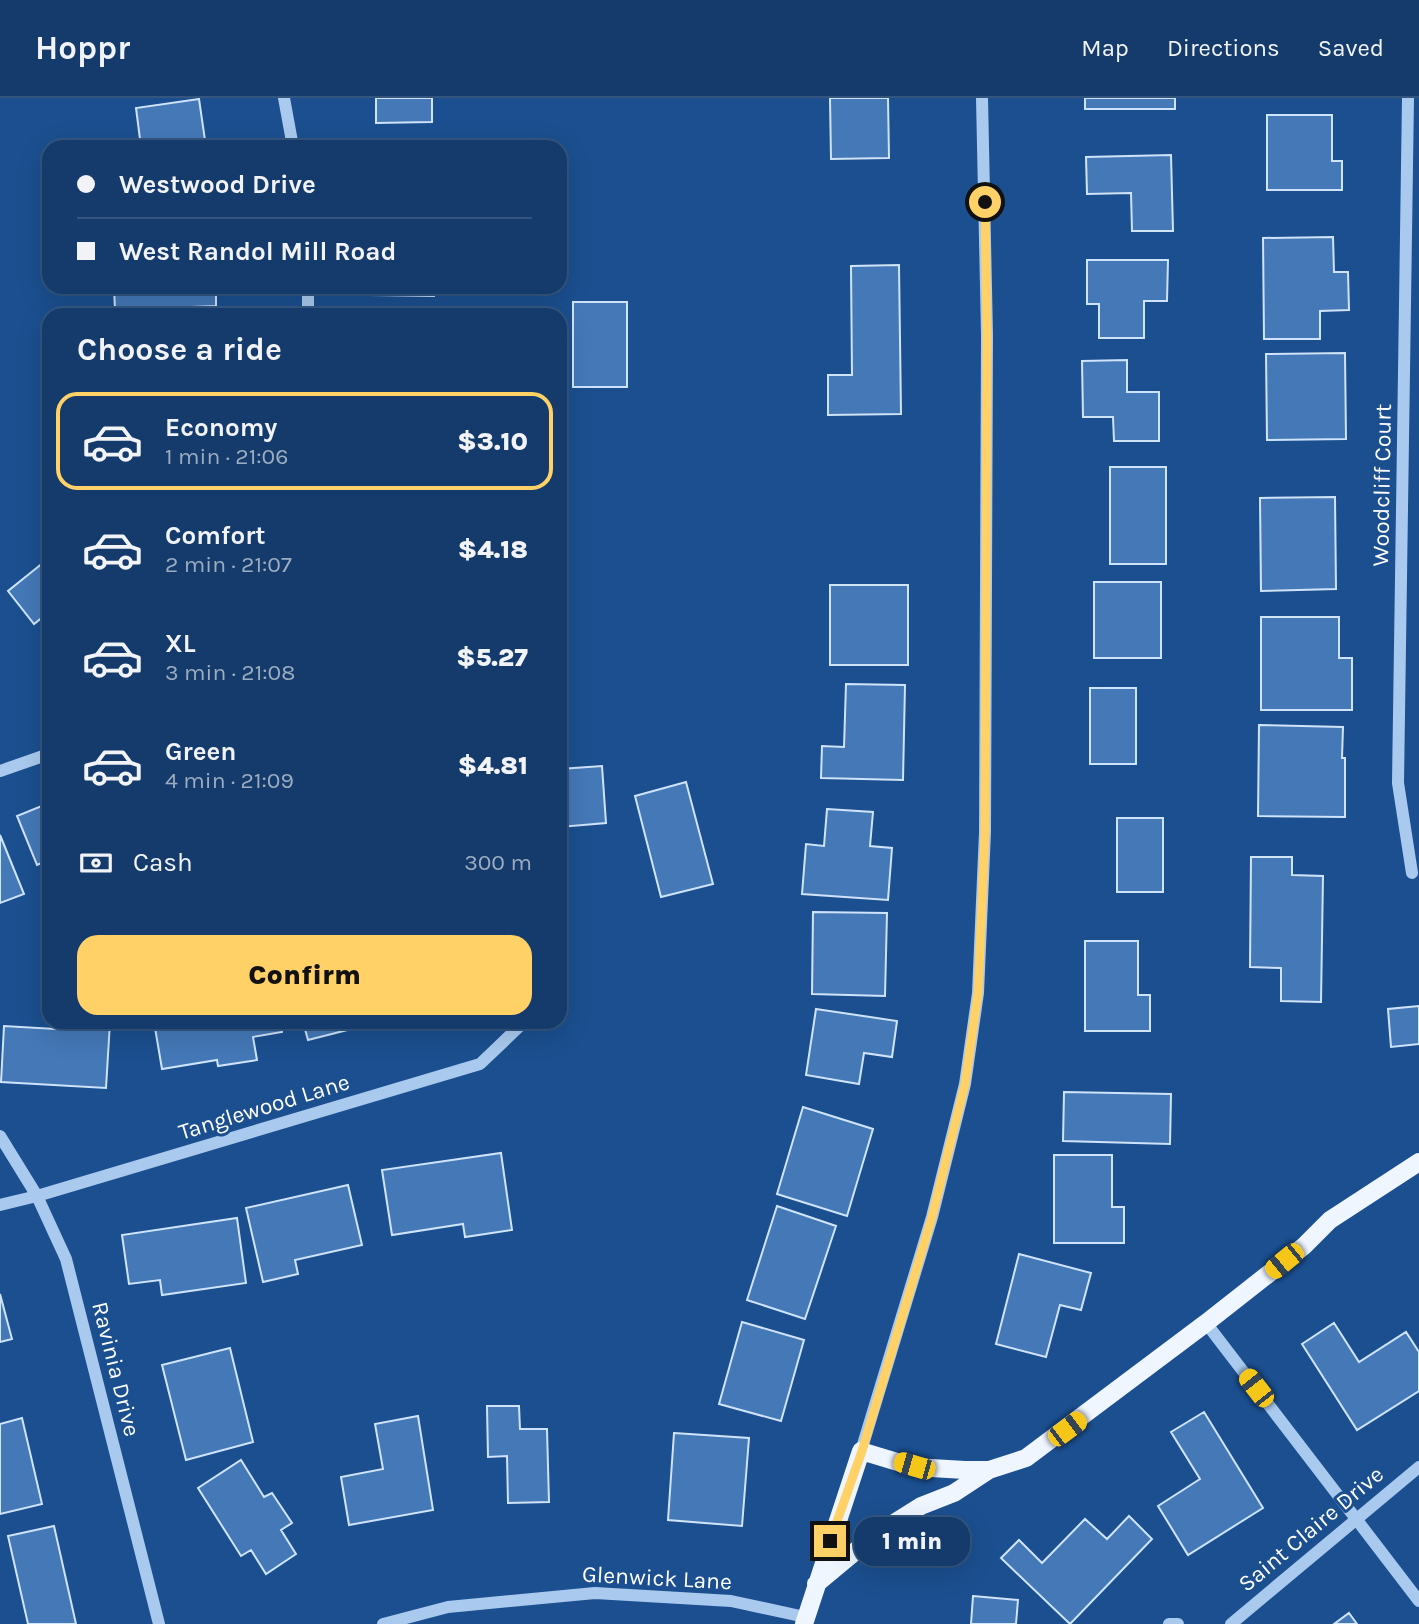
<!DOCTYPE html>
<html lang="en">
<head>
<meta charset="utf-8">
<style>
	:root { --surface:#143b6b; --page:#214673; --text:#f1f3f6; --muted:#9dadc1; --line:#33557e; --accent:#ffd166 }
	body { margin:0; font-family:Karla,sans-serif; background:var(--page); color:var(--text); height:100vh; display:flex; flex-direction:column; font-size:26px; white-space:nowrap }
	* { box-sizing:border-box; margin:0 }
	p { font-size:23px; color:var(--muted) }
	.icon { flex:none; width:38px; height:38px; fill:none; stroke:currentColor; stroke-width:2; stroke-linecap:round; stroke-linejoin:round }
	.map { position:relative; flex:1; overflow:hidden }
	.drawer { position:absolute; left:42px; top:210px; width:525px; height:721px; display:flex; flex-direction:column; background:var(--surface); border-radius:21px; box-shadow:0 7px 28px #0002,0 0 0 2px var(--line) }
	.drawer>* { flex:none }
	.banner { position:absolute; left:42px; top:42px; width:525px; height:154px; border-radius:21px; box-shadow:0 7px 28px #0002,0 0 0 2px var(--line); display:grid; align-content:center; height:154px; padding:0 35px; background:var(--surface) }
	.end { position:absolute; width:32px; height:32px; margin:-16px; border:9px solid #ffd166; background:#111; box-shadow:0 0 0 4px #111 }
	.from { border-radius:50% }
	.bubble { position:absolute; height:49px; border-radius:21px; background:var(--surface); box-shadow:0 7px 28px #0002,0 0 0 2px var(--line); font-size:23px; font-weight:800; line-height:49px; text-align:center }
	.car { position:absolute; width:21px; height:42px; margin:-21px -10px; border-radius:9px; box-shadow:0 0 5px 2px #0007; background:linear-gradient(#f5c518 24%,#345 0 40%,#f5c518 0 76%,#345 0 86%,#f5c518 0) }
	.banner b { display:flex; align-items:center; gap:24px; height:66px; font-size:26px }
	.banner b+b { border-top:2px solid var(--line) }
	.banner i { width:18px; height:18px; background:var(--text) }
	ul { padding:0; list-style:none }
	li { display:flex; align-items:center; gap:21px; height:98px; margin:0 14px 10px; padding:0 21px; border:4px solid transparent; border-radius:21px }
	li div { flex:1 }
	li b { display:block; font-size:26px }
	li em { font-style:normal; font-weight:800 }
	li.active { border-color:var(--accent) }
	li>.icon { width:63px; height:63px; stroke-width:1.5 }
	h2 { padding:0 35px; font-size:32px; line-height:84px }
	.pay { display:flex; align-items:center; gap:18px; height:77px; padding:0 35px; font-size:26px }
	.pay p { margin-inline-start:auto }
	.button { display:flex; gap:14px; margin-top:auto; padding:14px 35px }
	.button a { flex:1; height:80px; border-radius:21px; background:var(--accent); color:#111; font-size:28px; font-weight:800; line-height:80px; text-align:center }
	header { display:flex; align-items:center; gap:42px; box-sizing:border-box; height:98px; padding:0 35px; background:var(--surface); border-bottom:2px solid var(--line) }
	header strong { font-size:33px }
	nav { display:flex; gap:38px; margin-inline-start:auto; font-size:24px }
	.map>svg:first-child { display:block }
	.building { fill:#4478b7; stroke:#cfe3fa; stroke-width:2 }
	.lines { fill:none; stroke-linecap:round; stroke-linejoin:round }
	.minor { stroke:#a9c9ee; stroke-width:12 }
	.major { stroke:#f0f6ff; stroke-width:18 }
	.route { stroke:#ffd166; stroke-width:9 }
	.labels { text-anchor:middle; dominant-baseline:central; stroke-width:6; stroke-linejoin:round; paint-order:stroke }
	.street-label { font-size:23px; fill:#fff; stroke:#1b4f8f }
</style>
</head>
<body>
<header>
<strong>Hoppr</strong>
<nav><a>Map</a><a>Directions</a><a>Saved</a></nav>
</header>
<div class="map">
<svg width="1419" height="1526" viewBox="0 0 1419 1526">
	<rect width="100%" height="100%" fill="#1b4f8f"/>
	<path class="building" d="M376,0H432V24L376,25Z
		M830,0H888L889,60L831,61Z
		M1085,0H1175V11H1085Z
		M199,1L206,49H141L136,10Z
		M1267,17H1332V63H1342V92H1267Z
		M1171,57L1173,133H1132L1131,95L1087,96L1086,59Z
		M1333,139L1334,174H1348L1349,212L1320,213V241H1264L1263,140Z
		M1087,162H1168L1167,203H1144V240H1099V206H1087Z
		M899,167L901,316L828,317V277H852L851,168Z
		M114,189H216V208L115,212Z
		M371,189H434V198L371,197Z
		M573,204H627V289H573Z
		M1345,255L1346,341L1267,342L1266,256Z
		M1127,262V294H1159V343H1114L1113,319H1083L1082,263Z
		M1110,369H1166V466H1110Z
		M1335,399L1336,491L1261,493L1260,400Z
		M49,460V514L34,526L8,493Z
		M1094,484H1161V560H1094Z
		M830,487H908V567H830Z
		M1261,519H1339V560H1352V612H1261Z
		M846,586L905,587L903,682L821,680L822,648L844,649Z
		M1090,590H1136V666H1090Z
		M1259,627L1343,629L1342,660H1345V719L1258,718Z
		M602,668L606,725L560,729V671Z
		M686,684L713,786L661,799L635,698Z
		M49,705V762L37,767L17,718Z
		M827,711L873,714L870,748L892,750L888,802L802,796L806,746L824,748Z
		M1117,720H1163V794H1117Z
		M0,737L24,796L0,805Z
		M1251,759H1292V777L1323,778L1321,904L1281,903V870L1250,869Z
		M813,814L887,815L885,898L812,896Z
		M1085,843H1138V897H1150V933H1085Z
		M1419,908V946L1391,949L1388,911Z
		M816,911L897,923L892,959L864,955L859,986L806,977Z
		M56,924H110L106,990L1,984L4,928L55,931Z
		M154,924H281L282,934L253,939L257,962L218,968L217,962L162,971Z
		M303,924H379L308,942Z
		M1064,994L1171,996L1170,1046L1063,1043Z
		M803,1009L873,1031L847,1118L777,1096Z
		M501,1055L512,1132L465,1139L463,1126L392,1137L382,1072Z
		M1054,1057H1112V1109H1124V1145H1054Z
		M348,1087L362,1147L295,1162L298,1176L263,1184L246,1110Z
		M777,1108L836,1128L805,1221L747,1202Z
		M237,1120L246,1185L162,1197L160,1182L129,1186L122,1137Z
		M1019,1156L1091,1175L1081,1212L1060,1207L1046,1259L996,1246Z
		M0,1196L12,1241L0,1244Z
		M742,1224L804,1242L781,1323L719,1306Z
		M1334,1225L1359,1264L1406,1234L1419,1254V1293L1357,1332L1302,1246Z
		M230,1250L253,1344L186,1362L162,1267Z
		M487,1308H519L520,1331H547L549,1404L508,1405L507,1358L488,1359Z
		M1204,1314L1263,1410L1188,1457L1158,1408L1200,1381L1171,1334Z
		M418,1318L433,1412L349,1427L341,1379L383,1371L375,1326Z
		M22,1320L42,1406L0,1416V1326Z
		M674,1335L749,1340L742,1428L668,1422Z
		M241,1362L264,1399L272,1395L292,1425L281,1432L296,1456L266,1476L251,1452L241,1458L198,1390Z
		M1129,1418L1152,1441L1070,1526L1001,1460L1019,1442L1042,1465L1085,1421L1107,1441Z
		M54,1428L76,1526H28L8,1438Z
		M973,1498L1018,1502L1016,1526H971Z
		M1349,1515L1357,1526H1334Z"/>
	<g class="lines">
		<path class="minor" d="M284,0L293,49
			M1408,0L1398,685L1412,775
			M308,217V189
			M0,673L49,656
			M0,1038L37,1098L66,1161L159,1526
			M0,1107L37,1098L480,966L524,924
			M1206,1225L1419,1503
			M861,1353L932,1119L965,986L978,895L985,734L987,237L982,0
			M383,1526L448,1509L595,1495L731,1503L805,1519
			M1169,1526H1178
			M1231,1526L1419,1369"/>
		<path class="major" d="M816,1486L875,1437L921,1408L954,1395L989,1372
			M804,1526L861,1353L914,1369L965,1372H989L1026,1360L1206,1225L1304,1148L1330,1122L1419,1064"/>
	</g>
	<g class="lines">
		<path class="route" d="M830,1443L862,1353L932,1119L965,986L978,895L985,734L987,237L985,104"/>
	</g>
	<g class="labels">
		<g class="street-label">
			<text transform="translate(1382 387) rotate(-89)">Woodcliff Court</text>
			<text transform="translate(264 1009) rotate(-17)">Tanglewood Lane</text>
			<text transform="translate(116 1271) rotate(76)">Ravinia Drive</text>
			<text transform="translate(1311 1431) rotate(-40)">Saint Claire Drive</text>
			<text transform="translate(657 1480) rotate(3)">Glenwick Lane</text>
		</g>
	</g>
</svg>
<i class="end from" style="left:985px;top:104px"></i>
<i class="end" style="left:830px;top:1443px"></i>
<div class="bubble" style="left:854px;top:1419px;width:116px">1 min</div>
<i class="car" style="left:1284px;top:1163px;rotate:231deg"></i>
<i class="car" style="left:1256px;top:1290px;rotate:322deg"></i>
<i class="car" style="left:1067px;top:1331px;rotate:53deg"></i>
<i class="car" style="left:914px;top:1368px;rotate:286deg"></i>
<div class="banner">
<b><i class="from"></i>Westwood Drive</b>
<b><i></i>West Randol Mill Road</b>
</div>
<section class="drawer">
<h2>Choose a ride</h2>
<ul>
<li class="active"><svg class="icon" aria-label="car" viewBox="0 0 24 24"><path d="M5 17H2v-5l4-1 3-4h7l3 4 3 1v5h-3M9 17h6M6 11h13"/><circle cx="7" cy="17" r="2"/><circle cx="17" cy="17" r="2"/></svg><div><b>Economy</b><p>1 min · 21:06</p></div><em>$3.10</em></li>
<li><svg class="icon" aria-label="car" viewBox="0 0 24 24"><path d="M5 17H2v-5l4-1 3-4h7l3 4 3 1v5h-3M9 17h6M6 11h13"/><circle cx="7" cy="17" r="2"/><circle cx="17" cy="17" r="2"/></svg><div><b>Comfort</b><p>2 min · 21:07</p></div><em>$4.18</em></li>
<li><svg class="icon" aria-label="car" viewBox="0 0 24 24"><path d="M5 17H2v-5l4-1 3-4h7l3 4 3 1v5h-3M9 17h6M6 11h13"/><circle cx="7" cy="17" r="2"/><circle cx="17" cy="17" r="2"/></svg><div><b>XL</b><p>3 min · 21:08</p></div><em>$5.27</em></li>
<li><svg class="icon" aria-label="car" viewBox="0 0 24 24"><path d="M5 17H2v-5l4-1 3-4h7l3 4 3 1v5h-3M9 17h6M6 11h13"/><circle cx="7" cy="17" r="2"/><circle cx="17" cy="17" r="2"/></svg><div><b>Green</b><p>4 min · 21:09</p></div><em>$4.81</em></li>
</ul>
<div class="pay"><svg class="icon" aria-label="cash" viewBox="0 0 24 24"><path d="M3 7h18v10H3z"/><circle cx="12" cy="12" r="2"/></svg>Cash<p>300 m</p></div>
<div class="button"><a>Confirm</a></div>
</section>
</div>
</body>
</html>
